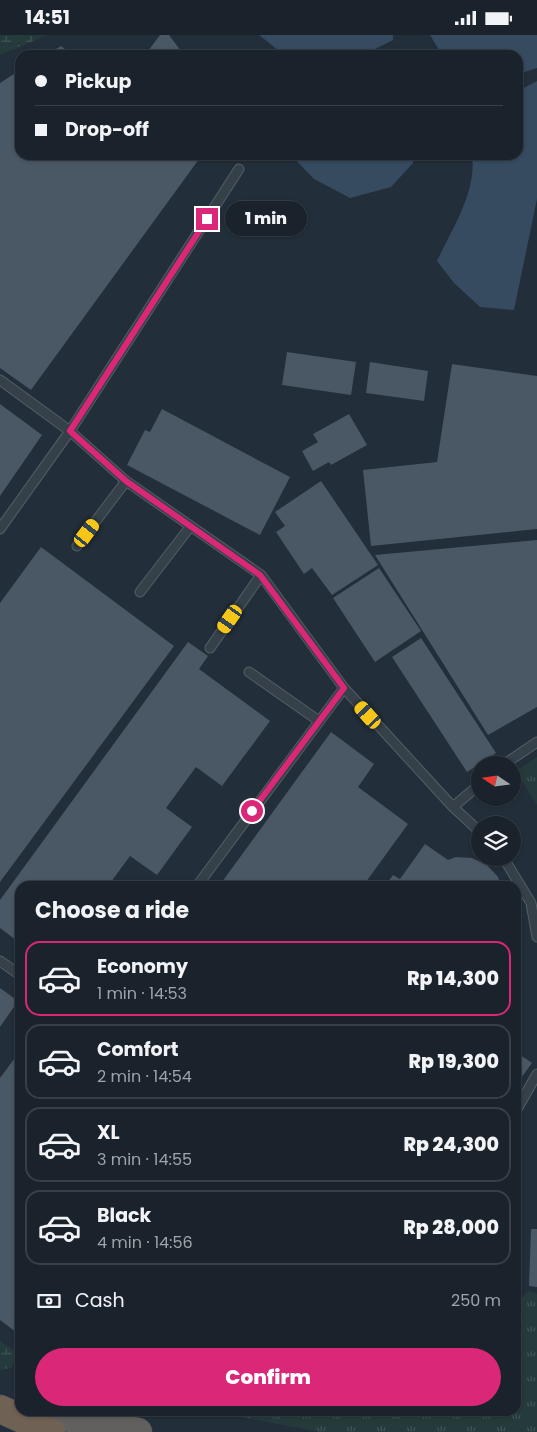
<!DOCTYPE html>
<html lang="en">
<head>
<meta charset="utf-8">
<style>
	:root { --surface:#1a222b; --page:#272f37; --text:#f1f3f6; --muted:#9fa4a9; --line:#383f47; --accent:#db2777 }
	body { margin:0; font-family:Poppins,sans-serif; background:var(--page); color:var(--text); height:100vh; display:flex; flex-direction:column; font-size:19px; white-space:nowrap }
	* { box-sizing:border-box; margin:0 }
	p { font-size:16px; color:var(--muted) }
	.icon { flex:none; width:28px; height:28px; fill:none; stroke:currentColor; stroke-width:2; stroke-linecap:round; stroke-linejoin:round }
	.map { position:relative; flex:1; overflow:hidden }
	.panel { position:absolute; left:15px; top:846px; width:506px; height:535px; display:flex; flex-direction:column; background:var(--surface); border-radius:15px; box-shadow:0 1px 4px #0004,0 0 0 1px var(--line) }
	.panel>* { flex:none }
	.banner { position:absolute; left:15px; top:15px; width:508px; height:110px; border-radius:15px; box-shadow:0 1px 4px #0004,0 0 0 1px var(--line); display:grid; align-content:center; height:110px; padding:0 20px; background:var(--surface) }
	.needle { width:32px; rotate:283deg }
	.buttons { position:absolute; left:471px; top:721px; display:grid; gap:10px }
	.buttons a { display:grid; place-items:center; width:50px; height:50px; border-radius:50%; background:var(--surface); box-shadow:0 1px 4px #0004,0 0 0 1px var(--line); font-size:25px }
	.end { position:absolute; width:22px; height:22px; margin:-11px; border:6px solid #db2777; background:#fff; box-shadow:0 0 0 2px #fff }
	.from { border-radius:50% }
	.bubble { position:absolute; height:35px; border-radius:18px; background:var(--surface); box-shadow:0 1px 4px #0004,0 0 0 1px var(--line); font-size:16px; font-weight:800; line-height:35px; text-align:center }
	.car { position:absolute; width:15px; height:30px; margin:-15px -8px; border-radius:6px; box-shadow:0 0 4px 1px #0007; background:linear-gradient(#f5c518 24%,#345 0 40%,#f5c518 0 76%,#345 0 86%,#f5c518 0) }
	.banner b { display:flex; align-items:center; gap:18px; height:48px; font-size:19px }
	.banner b+b { border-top:1px solid var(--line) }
	.banner i { width:12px; height:12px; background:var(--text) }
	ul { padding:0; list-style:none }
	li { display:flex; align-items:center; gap:15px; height:75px; margin:0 10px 8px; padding:0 10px; border:2px solid var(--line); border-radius:15px }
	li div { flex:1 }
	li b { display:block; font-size:19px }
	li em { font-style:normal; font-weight:800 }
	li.selected { border-color:var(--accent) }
	li>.icon { width:45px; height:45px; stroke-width:1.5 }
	h2 { padding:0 20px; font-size:22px; line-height:60px }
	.pay { display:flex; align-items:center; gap:12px; height:55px; padding:0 20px; font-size:19px }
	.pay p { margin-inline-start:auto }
	.primary-button { display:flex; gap:10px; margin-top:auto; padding:10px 20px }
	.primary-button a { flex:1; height:58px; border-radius:30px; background:var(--accent); color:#fff; font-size:20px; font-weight:800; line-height:58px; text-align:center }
	.status { display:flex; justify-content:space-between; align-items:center; height:35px; padding:0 25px; background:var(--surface); direction:ltr }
	.status svg { height:14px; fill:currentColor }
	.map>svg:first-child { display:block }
	.grass { fill:url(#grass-tufts) }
	.wetland { fill:url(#wetland-marsh) }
	.water { fill:#364b60 }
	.building { fill:#4a5865 }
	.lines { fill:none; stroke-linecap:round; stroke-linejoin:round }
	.service-casing { stroke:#535e67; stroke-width:11 }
	.trunk-casing { stroke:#404b54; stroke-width:29 }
	.motorway-casing { stroke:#404b54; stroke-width:29 }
	.service { stroke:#364049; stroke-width:9 }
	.trunk { stroke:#62605e; stroke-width:28 }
	.motorway { stroke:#6f6153; stroke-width:28 }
	.route { stroke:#db2777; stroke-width:6 }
</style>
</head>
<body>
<div class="status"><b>14:51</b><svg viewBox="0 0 49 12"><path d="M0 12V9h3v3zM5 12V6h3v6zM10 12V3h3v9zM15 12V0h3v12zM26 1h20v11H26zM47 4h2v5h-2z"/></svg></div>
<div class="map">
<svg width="537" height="1397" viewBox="0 0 537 1397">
	<defs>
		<pattern id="grass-tufts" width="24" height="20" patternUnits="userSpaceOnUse" patternTransform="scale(1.25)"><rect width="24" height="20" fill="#253b3b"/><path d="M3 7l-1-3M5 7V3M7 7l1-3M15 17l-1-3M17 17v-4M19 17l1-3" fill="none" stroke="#425556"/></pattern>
		<pattern id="wetland-marsh" width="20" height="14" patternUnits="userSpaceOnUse" patternTransform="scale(1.25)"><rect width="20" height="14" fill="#253b3b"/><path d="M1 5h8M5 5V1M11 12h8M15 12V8" fill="none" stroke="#425556"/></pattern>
	</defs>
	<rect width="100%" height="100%" fill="#222e39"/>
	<path class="grass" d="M537,722V770L516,736Z
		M528,1256L537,1259V1397H319L211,1376H516V1269Z"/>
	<path class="wetland" d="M0,0H47L0,20Z
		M0,1306L16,1317L12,1333L0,1335Z"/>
	<path class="water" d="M259,0H393V5L365,19L284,20Z
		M430,0H537V33L518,39V20H442Z
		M537,46V164L514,275L480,272L454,248L437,226C452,194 477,157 472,120H518V56Z
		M291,120H414L413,128L391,152L350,163L314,144Z"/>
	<path class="building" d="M160,0H169L184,20H145Z
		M61,11L73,20H46Z
		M20,35V120H202L31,355L0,333V48Z
		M287,317L356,327L351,360L282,350Z
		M370,327L428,336L424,366L366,358Z
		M452,329L537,341V494L371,511L363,435L437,427Z
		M0,369L42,400L0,461Z
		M162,374L290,442L260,500L127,430L145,395L150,397Z
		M349,379L367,410L331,430L329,427L313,436L302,416L318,407L313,399Z
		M321,446L378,530L332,560L312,533L304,539L276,497L285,491L275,477Z
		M537,505V672L488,700L375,520Z
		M41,512L174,611L0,847V568Z
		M379,533L421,596L375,627L333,563Z
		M421,603L496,718L467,737L392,622Z
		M188,607L208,621L199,634L270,686L222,751L196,732L166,773L192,792L157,840L130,821L108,851H20V908L0,893V865Z
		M331,697L374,729L358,752L408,789L363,851H219Z
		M425,809L448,825L456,822L472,823L487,830L498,842L501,851H385L393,840L400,844Z
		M0,953L18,966L0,992Z
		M20,1016V1300L0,1285V1043Z
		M516,1017L532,1028L516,1050Z
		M531,1194H537V1252L529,1251Z"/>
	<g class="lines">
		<defs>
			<path id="service" d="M0,345L70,396L126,446L261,540L344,653L453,772L480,749
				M0,494L70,396L239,134
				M77,511L126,446
				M140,557L190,492
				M210,613L261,540
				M249,637L319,686
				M503,730L537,707
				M453,772L480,797
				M503,822L531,868L537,902
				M197,851L344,653
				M0,926L20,940
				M516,1076L537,1039"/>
			<path id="trunk" d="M36,1376L138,1397"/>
			<path id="motorway" d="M0,1374L51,1397"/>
		</defs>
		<use href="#service" class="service-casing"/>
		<use href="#trunk" class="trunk-casing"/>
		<use href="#motorway" class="motorway-casing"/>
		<use href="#service" class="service"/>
		<use href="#trunk" class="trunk"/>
		<use href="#motorway" class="motorway"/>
	</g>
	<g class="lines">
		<path class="route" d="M207,184L70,396L126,446L260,540L344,653L252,776"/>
	</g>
</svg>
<div class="buttons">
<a><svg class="needle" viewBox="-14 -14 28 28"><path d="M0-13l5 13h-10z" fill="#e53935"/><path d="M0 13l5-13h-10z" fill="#9fa4a9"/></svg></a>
<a><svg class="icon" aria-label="layers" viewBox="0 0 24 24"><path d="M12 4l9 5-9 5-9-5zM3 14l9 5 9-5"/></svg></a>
</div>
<i class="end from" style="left:252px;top:776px"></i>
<i class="end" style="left:207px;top:184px"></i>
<div class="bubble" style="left:225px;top:166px;width:82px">1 min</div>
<i class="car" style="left:87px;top:498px;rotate:37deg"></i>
<i class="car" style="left:230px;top:584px;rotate:215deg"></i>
<i class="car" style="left:368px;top:680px;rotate:318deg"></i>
<div class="banner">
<b><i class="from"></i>Pickup</b>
<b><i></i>Drop-off</b>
</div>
<section class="panel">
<h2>Choose a ride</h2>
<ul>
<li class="selected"><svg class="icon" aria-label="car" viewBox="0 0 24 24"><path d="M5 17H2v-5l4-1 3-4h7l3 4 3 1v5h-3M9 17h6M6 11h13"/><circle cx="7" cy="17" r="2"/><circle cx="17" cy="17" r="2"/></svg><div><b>Economy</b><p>1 min · 14:53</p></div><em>Rp 14,300</em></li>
<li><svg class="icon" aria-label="car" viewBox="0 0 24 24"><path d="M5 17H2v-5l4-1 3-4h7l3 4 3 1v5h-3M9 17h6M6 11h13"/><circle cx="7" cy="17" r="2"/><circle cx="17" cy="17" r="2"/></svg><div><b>Comfort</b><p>2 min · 14:54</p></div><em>Rp 19,300</em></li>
<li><svg class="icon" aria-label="car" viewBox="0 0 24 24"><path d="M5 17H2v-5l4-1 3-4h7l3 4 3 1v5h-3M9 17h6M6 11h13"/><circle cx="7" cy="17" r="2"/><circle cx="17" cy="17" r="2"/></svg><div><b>XL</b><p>3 min · 14:55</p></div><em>Rp 24,300</em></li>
<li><svg class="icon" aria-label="car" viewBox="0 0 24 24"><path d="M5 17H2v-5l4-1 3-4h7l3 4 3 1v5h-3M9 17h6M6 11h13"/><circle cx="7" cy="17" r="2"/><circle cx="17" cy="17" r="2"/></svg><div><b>Black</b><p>4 min · 14:56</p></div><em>Rp 28,000</em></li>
</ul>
<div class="pay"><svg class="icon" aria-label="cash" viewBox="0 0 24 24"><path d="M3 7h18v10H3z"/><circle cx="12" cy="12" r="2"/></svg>Cash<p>250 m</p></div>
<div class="primary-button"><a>Confirm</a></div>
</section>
</div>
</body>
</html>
